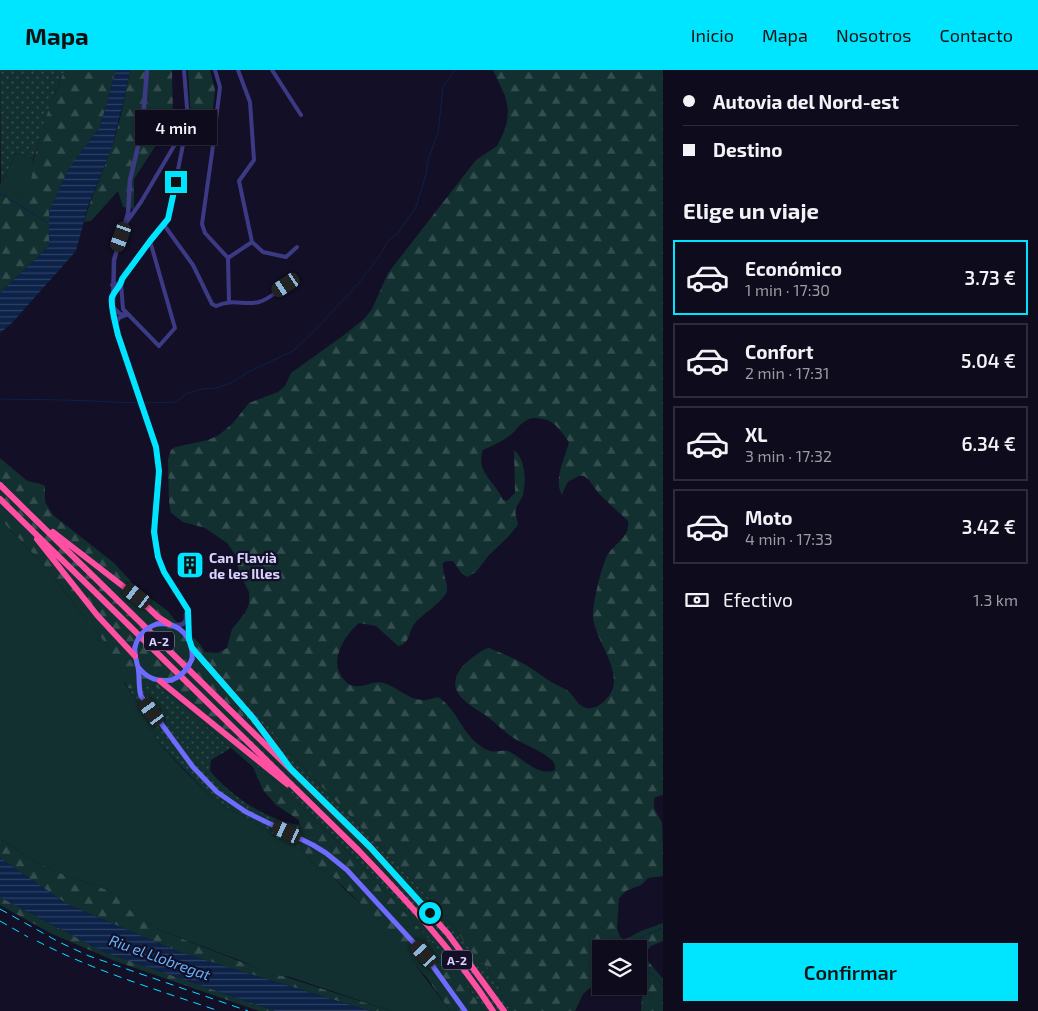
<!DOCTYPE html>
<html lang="es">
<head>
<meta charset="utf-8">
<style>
	:root { --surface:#0e0b1c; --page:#1c1929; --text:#f1f3f6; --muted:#9b9ba3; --line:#2e2b3b; --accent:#00e5ff }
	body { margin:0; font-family:"Exo 2",sans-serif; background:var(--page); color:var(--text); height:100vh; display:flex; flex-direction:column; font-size:19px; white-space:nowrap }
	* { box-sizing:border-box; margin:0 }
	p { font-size:16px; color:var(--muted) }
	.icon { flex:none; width:28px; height:28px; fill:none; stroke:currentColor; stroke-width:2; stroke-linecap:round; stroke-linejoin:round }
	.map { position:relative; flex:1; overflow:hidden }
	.details { display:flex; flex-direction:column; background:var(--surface); width:375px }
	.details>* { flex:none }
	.top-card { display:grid; align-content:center; height:110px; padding:0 20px; background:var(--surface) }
	.controls { position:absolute; left:592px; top:870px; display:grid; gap:10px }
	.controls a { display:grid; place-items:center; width:55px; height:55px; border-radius:0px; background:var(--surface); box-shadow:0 1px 4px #0004,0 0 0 1px var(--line); font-size:25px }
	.end { position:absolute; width:22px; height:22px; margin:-11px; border:6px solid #00e5ff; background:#111; box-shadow:0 0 0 2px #111 }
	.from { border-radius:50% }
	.bubble { position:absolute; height:35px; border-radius:0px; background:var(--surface); box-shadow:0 1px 4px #0004,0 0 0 1px var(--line); font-size:16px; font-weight:600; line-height:35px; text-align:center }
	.car { position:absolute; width:15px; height:30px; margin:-15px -8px; border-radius:6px; box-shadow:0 0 4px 1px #0007; background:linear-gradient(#222 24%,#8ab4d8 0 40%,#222 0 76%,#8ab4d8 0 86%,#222 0) }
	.top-card b { display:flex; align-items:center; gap:18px; height:48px; font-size:19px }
	.top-card b+b { border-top:1px solid var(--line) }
	.top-card i { width:12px; height:12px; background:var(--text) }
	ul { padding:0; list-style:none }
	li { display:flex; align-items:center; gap:15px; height:75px; margin:0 10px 8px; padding:0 10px; border:2px solid var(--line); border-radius:0px }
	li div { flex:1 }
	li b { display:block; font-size:19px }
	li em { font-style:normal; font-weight:600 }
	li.current { border-color:var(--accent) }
	li>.icon { width:45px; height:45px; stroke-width:1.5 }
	h2 { padding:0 20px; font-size:22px; line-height:60px }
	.pay { display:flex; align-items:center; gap:12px; height:55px; padding:0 20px; font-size:19px }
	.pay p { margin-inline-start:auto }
	.action { display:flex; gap:10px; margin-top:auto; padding:10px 20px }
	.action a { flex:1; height:58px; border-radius:0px; background:var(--accent); color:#111; font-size:20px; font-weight:600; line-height:58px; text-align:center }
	header { display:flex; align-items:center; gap:30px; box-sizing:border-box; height:70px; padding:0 25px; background:var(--accent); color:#111 }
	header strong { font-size:24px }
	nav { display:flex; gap:28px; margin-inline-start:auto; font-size:18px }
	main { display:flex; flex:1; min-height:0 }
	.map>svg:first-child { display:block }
	.grass { fill:url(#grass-dots) }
	.forest { fill:url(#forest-firs); fill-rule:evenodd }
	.garden { fill:#12302f }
	.water { fill:url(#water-rules) }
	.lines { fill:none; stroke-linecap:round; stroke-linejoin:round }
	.stream { stroke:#0c2248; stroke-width:1 }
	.minor { stroke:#3d3a85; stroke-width:4 }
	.tertiary { stroke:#3d3a85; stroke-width:4.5 }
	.secondary { stroke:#6f6bff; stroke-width:5 }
	.motorway { stroke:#ff4fa3; stroke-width:6 }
	.rail { stroke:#00e5ff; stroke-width:1; stroke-dasharray:8 6; stroke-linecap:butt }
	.secondary-bridge { stroke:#6f6bff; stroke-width:5 }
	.route { stroke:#00e5ff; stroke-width:6 }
	.labels { text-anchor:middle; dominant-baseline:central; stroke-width:4.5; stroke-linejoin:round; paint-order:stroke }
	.shield { fill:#130f26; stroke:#9e99be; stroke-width:1 }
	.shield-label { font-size:12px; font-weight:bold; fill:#d9d4ff }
	.poi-label { font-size:14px; font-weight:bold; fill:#d9d4ff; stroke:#130f26; text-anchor:start }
	.water-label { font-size:15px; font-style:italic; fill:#62b6ff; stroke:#130f26 }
</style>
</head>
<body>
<header>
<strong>Mapa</strong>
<nav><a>Inicio</a><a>Mapa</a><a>Nosotros</a><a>Contacto</a></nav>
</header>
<main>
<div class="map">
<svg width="663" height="941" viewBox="0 0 663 941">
	<defs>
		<pattern id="grass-dots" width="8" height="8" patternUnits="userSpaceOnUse" patternTransform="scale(1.25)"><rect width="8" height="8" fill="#12302f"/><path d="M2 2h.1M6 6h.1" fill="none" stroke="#344d4e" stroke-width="1.8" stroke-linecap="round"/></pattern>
		<pattern id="forest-firs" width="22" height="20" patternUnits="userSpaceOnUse" patternTransform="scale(1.25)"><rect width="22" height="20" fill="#12302f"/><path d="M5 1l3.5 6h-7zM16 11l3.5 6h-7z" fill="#344d4e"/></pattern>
		<pattern id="water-rules" width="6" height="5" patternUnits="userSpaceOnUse" patternTransform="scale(1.25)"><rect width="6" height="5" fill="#0c2248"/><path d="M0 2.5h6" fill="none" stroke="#2f4163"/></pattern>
	</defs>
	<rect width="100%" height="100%" fill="#130f26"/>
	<path class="grass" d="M0,0H65L56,19L33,89L16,83L1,114Z
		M152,615L171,625L231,678L211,690L210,701C232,727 265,749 299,755L302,779L284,773L248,749L215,731L158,672L145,644L128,618L136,619Z
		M248,628L286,679L443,843L476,887L488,898L512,941H484L473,924L435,876L363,797L296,731L255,695L246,661Z"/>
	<path class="forest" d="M65,0H116L100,57L69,98L49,142V176L0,223V113L23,127C36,85 45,40 65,0Z
		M130,0H172L173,49L134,109V139L123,137L118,121L91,151L84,152C91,127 102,104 111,79C120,54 125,26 130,0Z
		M188,0H210L215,20L211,56L191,53Z
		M493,0H663V725L655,727C651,739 658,743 662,753C663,762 663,795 663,806L648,808L641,815L626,821L619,828L617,858L620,867L624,870L641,861L663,853V871L651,876L645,883L648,891L663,909V941H641L642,924L639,912V879H601V909L583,924L575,941H512L488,898L476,887L443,843L286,679L248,629L246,661L255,695L296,731L363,797L435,876L473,924L484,941H450L427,908L363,836L332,806L312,793L302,779L299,750L276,735L263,720L253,697L171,625L152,615L136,619L128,618L123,609L120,597L105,573L43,494L0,449V388L26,410C32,413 39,412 45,416V432L53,445L114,493L139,520L168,541L174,549L200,574L205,582L218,583L227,578L232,559L245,543L249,534V522L239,502L236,486L227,473L205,458L183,452L171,443L169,432L168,389L171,380L175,377L208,370L219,365L233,353L249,333L278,322L285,316L291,303L344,265L364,249L372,239L388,203L476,90L497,76L503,64L507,52L508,39L505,26ZM532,348C553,348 557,356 569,372C565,388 553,410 562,425L566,415L569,411L579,406H584L589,410L599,424L628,451C630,469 612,474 606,488C601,499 592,535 593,547C595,568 614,589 614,612C614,625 597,643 584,637C577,635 573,623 565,619C560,616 554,614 548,610C541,605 534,600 526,595C514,588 501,583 489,578C482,579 465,593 461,598C443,623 471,635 488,647C496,653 503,661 512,667C525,675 540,680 552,690L555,695V700C538,707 524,689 510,682C501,677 494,688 478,674C461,661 456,638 438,627C433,628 428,630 423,630C409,630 397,617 384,613C373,610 365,618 354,616C348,615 345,611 342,607C329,590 345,565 359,553L376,556L398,576C411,574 408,560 416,552C422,545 445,530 447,521C448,513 442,503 443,493L447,491H453L462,504L467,507L476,502L489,485L508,467L518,455C518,450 514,444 516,439C517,435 521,430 523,425C526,411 526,390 514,380L515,423L507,431L503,430C496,412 475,403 483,380C492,376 501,372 509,366C518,360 519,352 532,348Z
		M0,769L33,790L69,807L96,815L115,824L125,836L157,859L252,896L391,941H370L179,882L67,834L0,788Z
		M0,827L104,882L275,941H259L115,891L50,863L0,835Z"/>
	<path class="garden" d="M16,83L33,89L30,125L23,127L1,114Z
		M0,449L43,494L105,573L119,594L125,614L145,644L158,672L183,699L215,731L248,749L284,773L302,779L312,793L332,806L345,820L386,856L450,941H391L290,907L267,904L244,892L157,859L124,836L115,824L96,815L69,807L33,790L0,769Z"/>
	<path class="water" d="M116,0H130L124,29L112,77L88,136L76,181L12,253L0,263V223L49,176V142L69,98L100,57Z
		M0,788L67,834L179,882L370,941H275L104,882L0,827Z"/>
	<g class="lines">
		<path class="stream" d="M0,123L48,153
			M0,329L65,330L140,333
			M144,333L176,332L188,323L202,319L216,318L231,313L246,303L293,281L315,260L359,213L382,182L387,172L398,163L416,137L427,101V94L433,76L438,64L443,17L455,0
			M634,879C638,865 652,863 663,858
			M639,898C648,903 658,905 663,916"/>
		<path class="minor" d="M215,0L220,17L212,83L202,154L205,163L228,188
			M238,0L250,32L254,90L239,111L252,172L263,182L286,187L297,177
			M272,0L301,45
			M126,153L141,132L184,59
			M164,155L193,195L212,234L216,236C234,228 244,236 259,232C273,228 281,215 294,212
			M121,214L123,239L159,276L175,258L150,171
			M112,215L118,214L122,209L150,171L168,149L188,50L184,0
			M229,231L228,188L252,172
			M113,237L120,244L128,245
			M115,255L119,248L126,245"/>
		<path class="tertiary" d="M147,0L142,60L130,110L128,144L114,190L113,236L118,265L156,377L159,401L155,453L156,479L164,502L188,540L189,569
			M175,556L183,554L186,550V544"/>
		<path class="secondary" d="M157,554C179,551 194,568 192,589
			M135,577C134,585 136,590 138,597C140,607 138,617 141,626L193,697L217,722L246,742L313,775L326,783L347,800L424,884L465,941
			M139,598C148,609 158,612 172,610"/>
		<path class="motorway" d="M0,415L370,777L448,864L504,941
			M0,429L359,781C407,831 455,882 493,941
			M53,462L137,527L158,547L169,554
			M37,469L97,545L135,586
			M192,578L253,648L283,688
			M160,611L287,714"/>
		<path class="rail" d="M0,839L59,872L89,886L248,941
			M0,851L28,867
			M37,871C94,901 158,920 219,941"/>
		<path class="secondary-bridge" d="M135,577C138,565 145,558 157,554
			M172,610C182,606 188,599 192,589"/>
	</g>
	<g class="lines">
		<path class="route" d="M176,112L168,149L150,171L122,209C121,216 115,220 112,227C110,235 116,256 118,265L156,377L159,401L154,462L158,487L164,502L188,540L189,569L192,578L253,648L291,699L370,777L430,843"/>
	</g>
	<defs>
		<symbol id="building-square" viewBox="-11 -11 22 22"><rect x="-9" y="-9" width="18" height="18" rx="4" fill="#00e5ff" stroke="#130f26"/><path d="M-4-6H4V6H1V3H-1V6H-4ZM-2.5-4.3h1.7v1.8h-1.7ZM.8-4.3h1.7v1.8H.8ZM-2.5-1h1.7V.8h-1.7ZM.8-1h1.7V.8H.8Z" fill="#111"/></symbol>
	</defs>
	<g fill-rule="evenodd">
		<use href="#building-square" x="174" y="479" width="32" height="32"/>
	</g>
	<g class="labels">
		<g class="shield">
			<rect x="144" y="561.5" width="30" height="19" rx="4"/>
			<rect x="442" y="880.5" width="30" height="19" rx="4"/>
		</g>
		<g class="shield-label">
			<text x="159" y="571">A-2</text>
			<text x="457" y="890">A-2</text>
		</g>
		<g class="poi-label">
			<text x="209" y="487">Can Flavià<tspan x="209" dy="16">de les Illes</tspan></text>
		</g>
		<g class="water-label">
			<text transform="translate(160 887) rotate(20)">Riu el Llobregat</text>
		</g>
	</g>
</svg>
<div class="controls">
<a><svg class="icon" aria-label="layers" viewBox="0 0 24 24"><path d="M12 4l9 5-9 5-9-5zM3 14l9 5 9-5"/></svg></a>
</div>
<i class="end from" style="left:430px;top:843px"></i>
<i class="end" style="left:176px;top:112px"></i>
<div class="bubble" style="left:135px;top:40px;width:82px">4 min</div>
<i class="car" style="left:121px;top:167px;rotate:200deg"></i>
<i class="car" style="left:286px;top:215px;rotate:236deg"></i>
<i class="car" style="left:137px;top:526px;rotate:308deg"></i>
<i class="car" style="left:152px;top:642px;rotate:324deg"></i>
<i class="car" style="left:287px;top:762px;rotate:295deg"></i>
<i class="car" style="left:424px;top:884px;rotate:318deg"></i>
</div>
<section class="details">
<div class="top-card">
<b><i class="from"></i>Autovia del Nord-est</b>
<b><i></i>Destino</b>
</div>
<h2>Elige un viaje</h2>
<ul>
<li class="current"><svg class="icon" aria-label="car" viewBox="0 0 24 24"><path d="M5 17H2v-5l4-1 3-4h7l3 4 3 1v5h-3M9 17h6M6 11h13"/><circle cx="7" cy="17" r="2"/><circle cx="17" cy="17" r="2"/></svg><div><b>Económico</b><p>1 min · 17:30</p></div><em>3.73 €</em></li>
<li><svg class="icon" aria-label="car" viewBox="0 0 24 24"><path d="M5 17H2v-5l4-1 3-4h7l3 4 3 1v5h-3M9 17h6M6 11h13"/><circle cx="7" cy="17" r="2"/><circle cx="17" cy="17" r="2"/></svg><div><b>Confort</b><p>2 min · 17:31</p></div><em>5.04 €</em></li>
<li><svg class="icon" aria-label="car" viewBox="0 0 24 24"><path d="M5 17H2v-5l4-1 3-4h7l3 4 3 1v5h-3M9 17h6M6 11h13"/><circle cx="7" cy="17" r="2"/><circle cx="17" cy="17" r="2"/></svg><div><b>XL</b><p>3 min · 17:32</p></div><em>6.34 €</em></li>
<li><svg class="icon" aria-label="car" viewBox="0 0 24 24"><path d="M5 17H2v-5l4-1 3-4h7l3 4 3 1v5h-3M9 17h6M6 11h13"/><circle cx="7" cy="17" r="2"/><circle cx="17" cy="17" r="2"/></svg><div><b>Moto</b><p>4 min · 17:33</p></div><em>3.42 €</em></li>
</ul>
<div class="pay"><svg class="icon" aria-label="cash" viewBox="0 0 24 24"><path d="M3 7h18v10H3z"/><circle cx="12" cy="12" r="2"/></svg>Efectivo<p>1.3 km</p></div>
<div class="action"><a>Confirmar</a></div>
</section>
</main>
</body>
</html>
